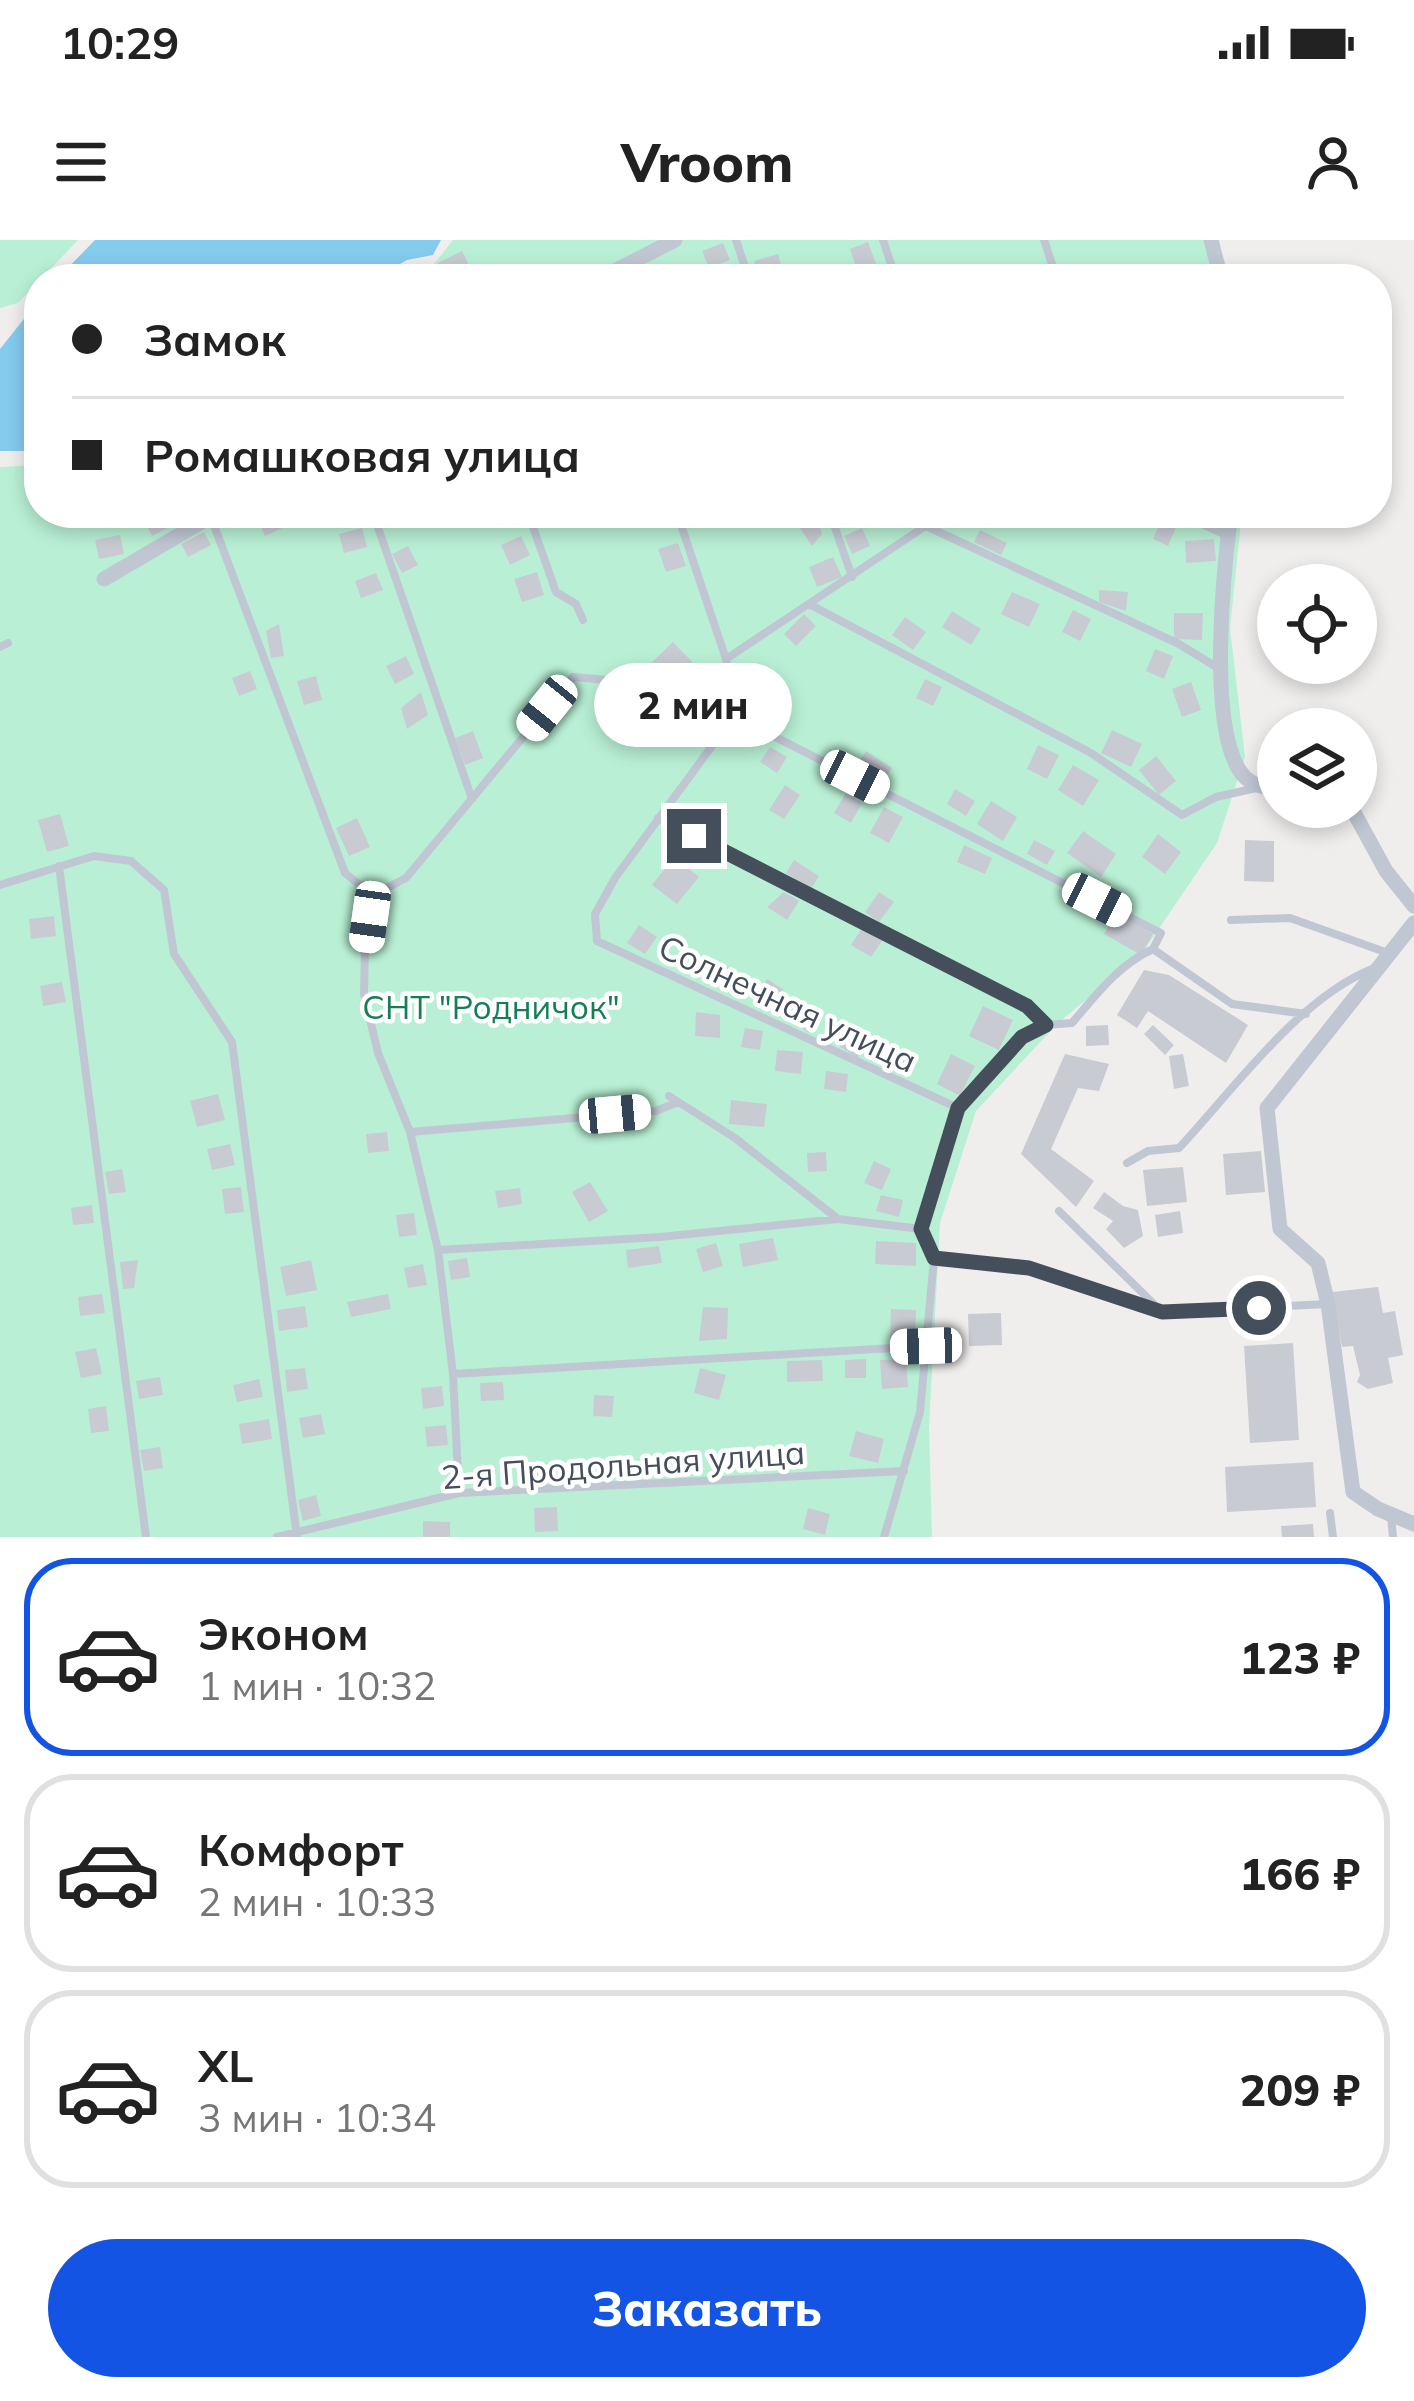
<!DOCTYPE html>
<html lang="ru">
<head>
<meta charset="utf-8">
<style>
	:root { --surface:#fff; --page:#f2f2f2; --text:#222; --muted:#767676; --line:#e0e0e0; --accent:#1354e4 }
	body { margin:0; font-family:Mulish,sans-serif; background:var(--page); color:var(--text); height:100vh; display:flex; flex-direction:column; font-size:45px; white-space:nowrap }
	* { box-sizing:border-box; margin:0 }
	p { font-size:39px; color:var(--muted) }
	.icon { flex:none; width:66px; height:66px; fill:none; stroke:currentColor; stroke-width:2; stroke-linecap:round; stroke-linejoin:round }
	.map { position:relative; height:1297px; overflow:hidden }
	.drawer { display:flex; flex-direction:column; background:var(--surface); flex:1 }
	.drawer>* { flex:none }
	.banner { position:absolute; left:24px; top:24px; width:1368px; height:264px; border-radius:48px; box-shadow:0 6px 18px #0003; display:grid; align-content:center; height:264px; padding:0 48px; background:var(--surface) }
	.controls { position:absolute; left:1257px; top:324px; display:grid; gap:24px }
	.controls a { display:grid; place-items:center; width:120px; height:120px; border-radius:50%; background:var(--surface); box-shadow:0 6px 18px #0003; font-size:60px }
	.end { position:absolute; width:54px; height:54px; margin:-27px; border:15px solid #454e5b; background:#fff; box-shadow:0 0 0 6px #fff }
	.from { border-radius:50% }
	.bubble { position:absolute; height:84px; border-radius:42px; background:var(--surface); box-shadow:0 6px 18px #0003; font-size:39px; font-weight:800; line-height:84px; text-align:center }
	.car { position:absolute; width:36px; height:72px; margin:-36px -18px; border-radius:15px; box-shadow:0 0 9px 3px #0007; background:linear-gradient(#fff 24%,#345 0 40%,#fff 0 76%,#345 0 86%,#fff 0) }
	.banner b { display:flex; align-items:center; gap:42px; height:114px; font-size:45px }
	.banner b+b { border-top:3px solid var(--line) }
	.banner i { width:30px; height:30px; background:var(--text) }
	ul { padding:21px 0 0; list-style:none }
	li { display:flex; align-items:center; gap:36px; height:198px; margin:0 24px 18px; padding:0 24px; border:6px solid var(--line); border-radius:48px }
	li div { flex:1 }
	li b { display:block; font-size:45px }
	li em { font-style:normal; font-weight:800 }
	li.active { border-color:var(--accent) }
	li>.icon { width:108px; height:108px; stroke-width:1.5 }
	.primary-button { display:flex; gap:24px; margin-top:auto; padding:24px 48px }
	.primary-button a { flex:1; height:138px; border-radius:72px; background:var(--accent); color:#fff; font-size:48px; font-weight:800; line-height:138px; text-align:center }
	.status { display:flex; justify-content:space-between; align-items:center; height:84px; padding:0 60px; background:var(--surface); direction:ltr }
	.status svg { height:33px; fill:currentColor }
	header { display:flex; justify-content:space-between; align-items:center; height:156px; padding:0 48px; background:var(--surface); font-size:54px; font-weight:800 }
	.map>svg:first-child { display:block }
	.green { fill:#b9f0d5 }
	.water { fill:#85cbee }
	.building { fill:#c9cbd3 }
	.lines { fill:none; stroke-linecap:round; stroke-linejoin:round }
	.service { stroke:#c0c7d3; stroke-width:8 }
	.minor { stroke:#c0c7d3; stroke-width:15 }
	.route { stroke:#454e5b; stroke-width:15 }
	.labels { text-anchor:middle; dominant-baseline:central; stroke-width:9; stroke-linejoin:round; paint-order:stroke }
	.street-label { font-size:33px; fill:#454e5b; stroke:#fff }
	.park-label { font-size:33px; fill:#147e57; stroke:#fff }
</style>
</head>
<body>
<div class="status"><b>10:29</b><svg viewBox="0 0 49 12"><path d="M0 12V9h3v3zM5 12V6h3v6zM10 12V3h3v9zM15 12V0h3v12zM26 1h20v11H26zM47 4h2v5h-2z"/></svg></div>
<header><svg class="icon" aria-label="menu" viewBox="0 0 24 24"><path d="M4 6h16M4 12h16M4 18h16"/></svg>Vroom<svg class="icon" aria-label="person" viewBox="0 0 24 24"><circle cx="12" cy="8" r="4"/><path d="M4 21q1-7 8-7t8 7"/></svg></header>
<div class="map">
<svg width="1414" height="1297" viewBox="0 0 1414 1297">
	<rect width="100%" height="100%" fill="#f0eded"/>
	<path class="green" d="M0,0H78L18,63L0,68Z
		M453,0H1217L1231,39H405L427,33Z
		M39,225V273H1242L1230,388L1245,517L1217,603L1141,715L1059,782L976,871L940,983L929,1187L932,1297H0V227Z"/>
	<path class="water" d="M95,0H441L433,15L407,20L374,39H57Z
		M39,60V211H0V109Z"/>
	<path class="building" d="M868,2L879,32L860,39L850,9Z
		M723,3L730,20L709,28L702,11Z
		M462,11L476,39H447L438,23Z
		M778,14L784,36L759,39L754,21Z
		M140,273H196L152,296Z
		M272,273H281L287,286L265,296L258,279Z
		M810,273H816L822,294L812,306L796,282Z
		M1162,279L1177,285L1168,306L1153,299Z
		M362,288L367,307L344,313L339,294Z
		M862,288L870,306L852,314L844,296Z
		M980,290L1007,303L1001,315L974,302Z
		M204,292L211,305L188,317L181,304Z
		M120,295L124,314L99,319L95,300Z
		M521,296L530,315L510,325L501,305Z
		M1214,299L1216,321L1186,323L1185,301Z
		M678,303L686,326L666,332L658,309Z
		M408,306L418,325L402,333L392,314Z
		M833,317L842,337L817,347L809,327Z
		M537,332L544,355L522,362L514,339Z
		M376,333L383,350L361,358L355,341Z
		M1099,350L1128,352L1126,371L1099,362Z
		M1012,352L1040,364L1029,387L1001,374Z
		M1073,370L1091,379L1080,401L1062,392Z
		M952,371L981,389L971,405L942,387Z
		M1174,373H1203L1202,400L1174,399Z
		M804,374L816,386L796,406L784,394Z
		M905,377L926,392L913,410L892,395Z
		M279,384L284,416L271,418L266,391Z
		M673,402L696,426L675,447L651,423Z
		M1155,409L1173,416L1164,439L1146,431Z
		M406,416L414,434L395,444L386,426Z
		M250,431L257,449L239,456L232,438Z
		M316,436L322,460L304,465L297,441Z
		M925,439L942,447L933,466L916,458Z
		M1191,442L1201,470L1182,477L1172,449Z
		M421,452L428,475L407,489L401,468Z
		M1112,490L1142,504L1131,527L1101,513Z
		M473,491L483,518L465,525L455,498Z
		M1038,505L1059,515L1047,539L1027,529Z
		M770,507L787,517L777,533L760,522Z
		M866,511L892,528L881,545L855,529Z
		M1156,516L1176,541L1159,555L1139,530Z
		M1073,525L1099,540L1083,566L1058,550Z
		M785,545L800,555L784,579L769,570Z
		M955,549L975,561L966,576L947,564Z
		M846,553L862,563L851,583L834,573Z
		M991,561L1017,577L1003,601L977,584Z
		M884,567L903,577L889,603L870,593Z
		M60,574L69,606L47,612L38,580Z
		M357,578L370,607L349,616L336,588Z
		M1083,591L1116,614L1101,637L1067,613Z
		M1158,594L1181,612L1165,634L1142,617Z
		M1034,600L1055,611L1047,625L1027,614Z
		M1245,600L1274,601V642L1244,641Z
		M964,605L992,618L985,634L957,622Z
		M674,617L699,637L677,664L652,645Z
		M794,620L819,636L811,649L786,633Z
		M784,652L799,661L787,680L767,667Z
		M879,652L894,662L879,682L865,672Z
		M1116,673L1153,694L1141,715L1104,694Z
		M54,676L56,696L31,699L29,679Z
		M639,685L657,697L645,714L627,703Z
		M862,688L882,701L871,717L851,705Z
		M712,718L736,732L718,746L702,736Z
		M1144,730L1169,735L1248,785L1226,823L1148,771L1137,788L1117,775Z
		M767,739L783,749L770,770L754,760Z
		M62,742L66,762L43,766L40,746Z
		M806,766L820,777L808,793L793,781Z
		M983,766L1013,780L999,810L969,796Z
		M696,772L720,775V798L695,796Z
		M1108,785L1109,805L1086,806V786Z
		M1153,785L1174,805L1165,815L1144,794Z
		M846,787L864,799L858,818L836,804Z
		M745,788L763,791L760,810L741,807Z
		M889,803L910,816L899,834L877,821Z
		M777,810L803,812L801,834L775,831Z
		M951,814L975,826L960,856L937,844Z
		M1065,814L1109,824L1099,851L1078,848L1051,909L1094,941L1076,967L1021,914Z
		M1183,814L1189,846L1174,849L1169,816Z
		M826,831L848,834L846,852L824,849Z
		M218,854L225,880L197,887L190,861Z
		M731,860L767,864L764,887L729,884Z
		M387,892L389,911L368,913L366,894Z
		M230,904L235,925L212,930L207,909Z
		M1261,911L1265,952L1226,955L1223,914Z
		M826,912L827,931L808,932L807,913Z
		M874,921L891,929L882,950L864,943Z
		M1183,927L1187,962L1147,966L1143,930Z
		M122,929L126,952L109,954L105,932Z
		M590,942L608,971L589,982L572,952Z
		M241,947L244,972L225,974L222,949Z
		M520,948L522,964L498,968L495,951Z
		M1104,952L1123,966L1138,970L1143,996L1124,1008L1106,989L1113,981L1093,968Z
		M881,955L903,960L899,977L876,971Z
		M92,965L94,983L73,985L71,968Z
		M1180,971L1183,993L1158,997L1155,975Z
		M414,973L417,995L399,997L396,975Z
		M773,998L778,1020L743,1027L739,1004Z
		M876,1001L916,1003V1026L875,1024Z
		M716,1003L723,1026L703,1032L696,1009Z
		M659,1006L662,1023L628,1028L626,1010Z
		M467,1018L470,1037L451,1040L448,1021Z
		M138,1020L134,1048L123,1049L120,1022Z
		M311,1020L317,1050L286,1056L280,1027Z
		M423,1024L427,1045L408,1048L404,1028Z
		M1378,1047L1383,1073L1395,1071L1403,1115L1388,1118L1393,1143L1368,1149L1357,1142L1360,1135L1353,1106L1342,1107L1332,1052Z
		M102,1054L105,1073L80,1076L78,1057Z
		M388,1054L391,1069L351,1077L347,1062Z
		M305,1066L308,1087L279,1091L277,1070Z
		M703,1067L728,1068L727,1099L699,1101Z
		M891,1069L916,1070L915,1100L890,1099Z
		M1001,1073L1002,1105L969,1106L968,1074Z
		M1293,1103L1299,1200L1250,1203L1244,1106Z
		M96,1108L102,1134L81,1138L75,1112Z
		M866,1119V1138H845V1120Z
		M906,1119L908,1147L882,1149L880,1120Z
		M822,1120L823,1141L787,1142V1121Z
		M305,1128L308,1149L287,1152L285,1130Z
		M700,1128L726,1135L719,1160L694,1153Z
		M160,1137L163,1155L139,1159L136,1141Z
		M259,1139L263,1157L237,1162L233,1145Z
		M503,1142L504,1160L481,1161L480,1143Z
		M442,1146L444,1166L423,1169L421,1148Z
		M594,1155L614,1156L612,1177L593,1176Z
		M106,1166L109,1191L91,1193L88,1169Z
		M321,1174L325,1194L303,1198L299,1178Z
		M269,1179L272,1199L242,1204L239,1184Z
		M446,1185L448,1205L427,1207L425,1187Z
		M856,1191L884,1199L878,1223L849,1216Z
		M160,1207L163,1228L144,1231L140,1210Z
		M1313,1222L1316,1267L1227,1272L1225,1227Z
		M556,1223L557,1243L520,1244L519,1224Z
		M316,1255L321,1276L303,1281L298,1260Z
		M557,1267L558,1291L535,1292L534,1268Z
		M808,1268L830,1274L825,1295L803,1289Z
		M423,1281L450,1282V1297H423Z
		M1313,1284L1314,1297H1282L1281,1286Z"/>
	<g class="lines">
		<path class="service" d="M736,0L749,39
			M883,0L896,39
			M1044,0L1057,39
			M373,273L472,559
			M528,273L556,352L576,364L583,380
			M677,273L726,419
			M830,273L852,337
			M945,273L726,419L734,476L615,638L595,674L597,701L958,868
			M1178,273L1226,295
			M212,280L345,633L360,645L383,650L406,638L573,437L609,440L662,456L686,471L734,476L1161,693L1153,709
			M928,287L1179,404L1218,428
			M809,364L1091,513L1182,575L1216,557L1256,548
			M0,407L8,403
			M658,578L1027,766L1045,785
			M59,626L146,1297
			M0,645L94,616L131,621L164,650L174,714L232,802L297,1297
			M374,648L365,707L364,754L378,813L410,892L438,1010L453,1134L459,1253
			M1231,680L1290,678L1388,713
			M1153,709L1232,764L1306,774
			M669,856L735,898L838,979L921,989
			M410,892L656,871L678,862
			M1127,923L1148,911L1179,908C1234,849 1298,759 1372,729
			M1059,971L1162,1072L1328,1064
			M438,1010L660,997L838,979
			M934,1018L1029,1027L1159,1071
			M453,1134L926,1106
			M1330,1273L1333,1297
			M1391,1276L1393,1297
			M277,1297L459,1253L904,1231
			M884,1297L920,1172L934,1018L921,989L958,868L1022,797L1045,785L1072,783C1096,755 1118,725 1153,709"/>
		<path class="minor" d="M1211,0L1221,39
			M599,39L675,0
			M1231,273C1223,333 1209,477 1238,528C1247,544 1261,548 1278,548
			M104,339L217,273
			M1351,567L1386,631L1414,666
			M1414,683L1267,868L1280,989L1318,1023L1328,1064L1353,1252L1378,1269L1414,1284"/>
	</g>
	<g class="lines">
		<path class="route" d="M694,596L1027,766L1046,785L1022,797L958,868L921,989L934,1018L1029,1028L1162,1072L1259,1068"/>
	</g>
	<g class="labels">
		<g class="street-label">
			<text transform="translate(788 763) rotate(25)">Солнечная улица</text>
			<text transform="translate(623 1224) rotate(-4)">2-я Продольная улица</text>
		</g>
		<g class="park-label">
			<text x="491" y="766">СНТ "Родничок"</text>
		</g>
	</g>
</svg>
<div class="controls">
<a><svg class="icon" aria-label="locate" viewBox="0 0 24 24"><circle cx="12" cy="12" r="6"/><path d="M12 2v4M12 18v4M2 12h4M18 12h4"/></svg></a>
<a><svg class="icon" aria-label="layers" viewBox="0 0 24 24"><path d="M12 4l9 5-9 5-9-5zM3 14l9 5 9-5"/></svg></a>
</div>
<i class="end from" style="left:1259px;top:1068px"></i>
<i class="end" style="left:694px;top:596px"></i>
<div class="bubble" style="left:594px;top:423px;width:198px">2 мин</div>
<i class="car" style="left:547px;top:468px;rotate:219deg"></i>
<i class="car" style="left:855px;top:537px;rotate:117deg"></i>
<i class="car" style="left:1097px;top:660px;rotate:117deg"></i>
<i class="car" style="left:370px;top:677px;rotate:188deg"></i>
<i class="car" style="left:615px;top:874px;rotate:85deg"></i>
<i class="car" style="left:926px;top:1106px;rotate:268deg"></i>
<div class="banner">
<b><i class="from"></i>Замок</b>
<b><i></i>Ромашковая улица</b>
</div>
</div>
<section class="drawer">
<ul>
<li class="active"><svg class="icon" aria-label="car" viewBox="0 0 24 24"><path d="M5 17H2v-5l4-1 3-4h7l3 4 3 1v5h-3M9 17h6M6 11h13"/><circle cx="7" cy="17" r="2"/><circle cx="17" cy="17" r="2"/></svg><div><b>Эконом</b><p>1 мин · 10:32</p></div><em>123 ₽</em></li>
<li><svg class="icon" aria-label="car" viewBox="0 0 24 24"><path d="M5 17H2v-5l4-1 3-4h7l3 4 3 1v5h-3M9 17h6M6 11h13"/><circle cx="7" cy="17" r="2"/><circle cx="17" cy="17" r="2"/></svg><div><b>Комфорт</b><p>2 мин · 10:33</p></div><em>166 ₽</em></li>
<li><svg class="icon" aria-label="car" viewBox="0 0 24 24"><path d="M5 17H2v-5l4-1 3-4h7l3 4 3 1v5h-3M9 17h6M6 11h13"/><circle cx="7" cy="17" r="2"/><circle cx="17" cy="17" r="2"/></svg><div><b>XL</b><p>3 мин · 10:34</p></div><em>209 ₽</em></li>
</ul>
<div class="primary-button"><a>Заказать</a></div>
</section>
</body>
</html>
